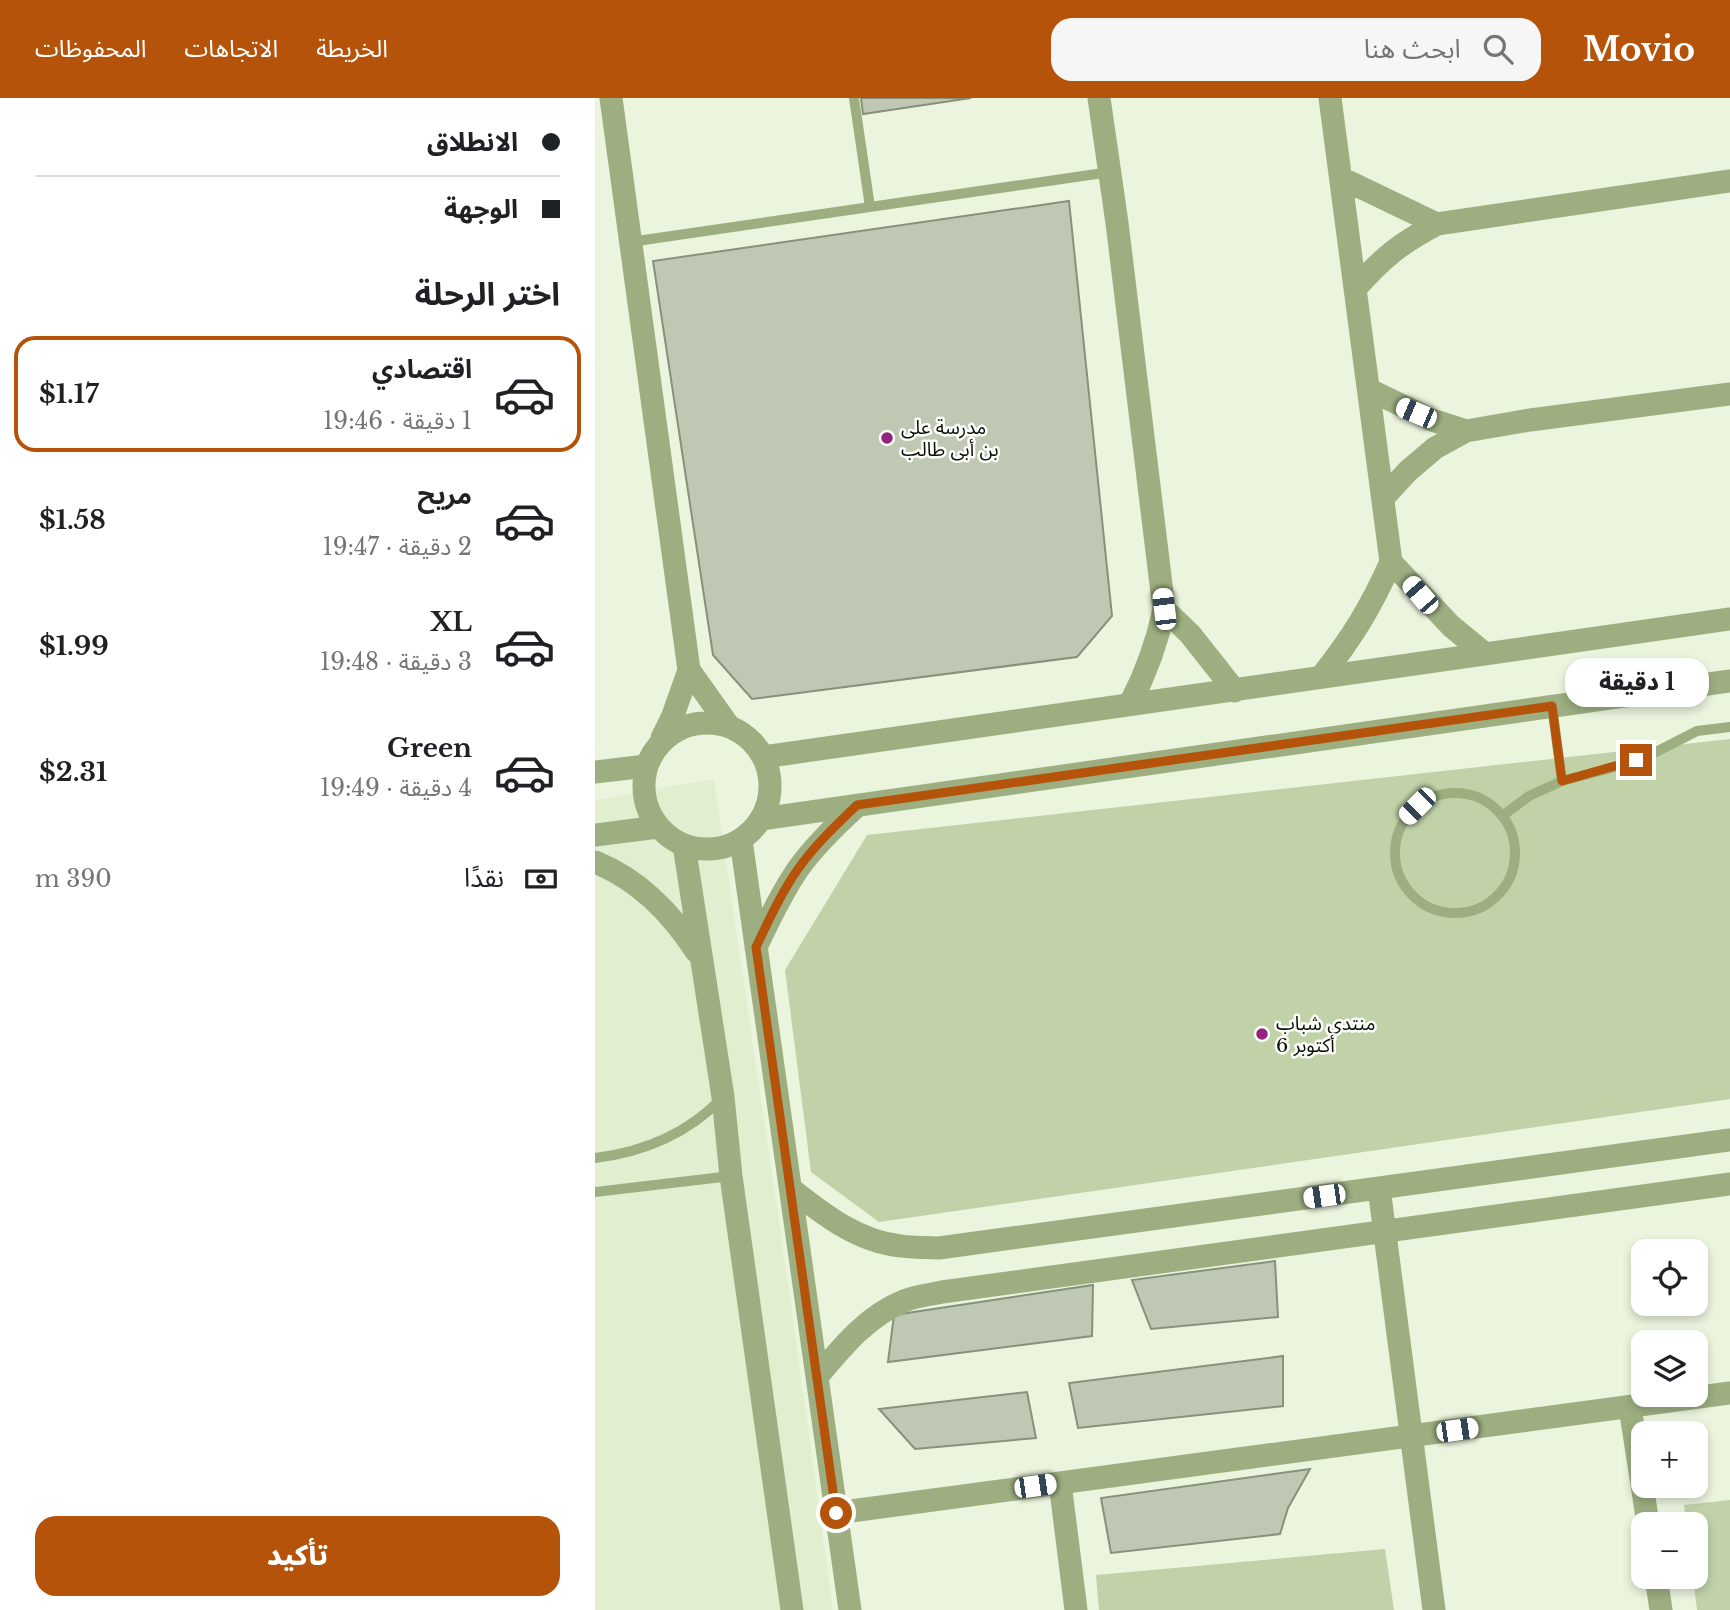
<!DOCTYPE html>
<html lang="ar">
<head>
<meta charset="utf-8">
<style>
	:root { --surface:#fff; --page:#f6f6f6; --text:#202124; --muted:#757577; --line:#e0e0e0; --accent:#b45309 }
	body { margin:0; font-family:"Libre Baskerville","Noto Sans Arabic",serif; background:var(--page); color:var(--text); direction:rtl; height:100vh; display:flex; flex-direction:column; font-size:26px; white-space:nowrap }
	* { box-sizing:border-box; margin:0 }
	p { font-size:23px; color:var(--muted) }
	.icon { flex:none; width:38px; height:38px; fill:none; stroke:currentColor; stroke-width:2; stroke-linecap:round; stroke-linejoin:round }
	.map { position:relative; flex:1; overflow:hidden; direction:ltr }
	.panel { display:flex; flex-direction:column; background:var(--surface); width:595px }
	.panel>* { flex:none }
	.top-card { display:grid; align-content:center; height:154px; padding:0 35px; background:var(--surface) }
	.fabs { position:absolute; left:1036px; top:1141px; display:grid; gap:14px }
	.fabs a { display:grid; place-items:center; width:77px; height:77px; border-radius:14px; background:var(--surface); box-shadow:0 4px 10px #0003; font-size:35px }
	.end { position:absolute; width:32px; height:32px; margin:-16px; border:9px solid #b45309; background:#fff; box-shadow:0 0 0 4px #fff }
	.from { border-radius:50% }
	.bubble { position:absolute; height:49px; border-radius:21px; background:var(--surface); box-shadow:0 4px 10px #0003; font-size:23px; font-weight:800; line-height:49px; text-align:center; direction:rtl }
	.car { position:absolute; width:21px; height:42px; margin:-21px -10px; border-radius:9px; box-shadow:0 0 5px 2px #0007; background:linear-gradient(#fff 24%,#345 0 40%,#fff 0 76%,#345 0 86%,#fff 0) }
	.top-card b { display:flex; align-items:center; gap:24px; height:66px; font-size:26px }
	.top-card b+b { border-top:2px solid var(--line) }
	.top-card i { width:18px; height:18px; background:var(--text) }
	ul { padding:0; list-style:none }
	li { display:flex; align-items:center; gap:21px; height:116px; margin:0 14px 10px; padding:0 21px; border:4px solid transparent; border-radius:21px }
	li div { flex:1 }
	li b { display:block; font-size:26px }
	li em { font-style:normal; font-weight:800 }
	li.selected { border-color:var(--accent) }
	li>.icon { width:63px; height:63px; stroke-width:1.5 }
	h2 { padding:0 35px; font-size:32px; line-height:84px }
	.pay { display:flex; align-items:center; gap:18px; height:77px; padding:0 35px; font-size:26px }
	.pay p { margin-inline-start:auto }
	.button { display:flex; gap:14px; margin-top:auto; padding:14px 35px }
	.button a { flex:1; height:80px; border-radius:21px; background:var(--accent); color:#fff; font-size:28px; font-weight:800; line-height:80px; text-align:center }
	header { display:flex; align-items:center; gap:42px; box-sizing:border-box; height:98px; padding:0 35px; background:var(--accent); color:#fff }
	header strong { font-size:33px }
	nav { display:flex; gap:38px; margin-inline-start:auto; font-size:24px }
	.search { width:490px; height:63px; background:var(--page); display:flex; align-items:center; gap:18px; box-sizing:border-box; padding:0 24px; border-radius:21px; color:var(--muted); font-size:26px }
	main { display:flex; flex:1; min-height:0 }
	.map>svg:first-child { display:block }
	.built { fill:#e1eecf }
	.green { fill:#c1d2a9 }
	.building { fill:#bfc8b2; stroke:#88917b; stroke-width:2 }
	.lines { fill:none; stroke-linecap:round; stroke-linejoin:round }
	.service { stroke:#9daf81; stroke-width:10 }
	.minor { stroke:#9daf81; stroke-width:23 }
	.route { stroke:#b45309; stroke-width:9 }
	.poi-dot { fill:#942281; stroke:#fcfefa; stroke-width:2.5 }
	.labels { text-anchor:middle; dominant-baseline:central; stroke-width:5; stroke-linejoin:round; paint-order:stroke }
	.poi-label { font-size:19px; fill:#0c0f08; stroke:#fcfefa; text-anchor:start }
</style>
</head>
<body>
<header>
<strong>Movio</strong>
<div class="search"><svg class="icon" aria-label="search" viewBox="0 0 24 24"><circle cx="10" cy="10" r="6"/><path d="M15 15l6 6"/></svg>ابحث هنا</div>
<nav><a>الخريطة</a><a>الاتجاهات</a><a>المحفوظات</a></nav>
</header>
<main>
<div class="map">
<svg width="1135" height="1512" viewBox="0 0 1135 1512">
	<rect width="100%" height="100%" fill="#ebf4dd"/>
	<path class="built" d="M119,681L195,1199L238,1512H0V702Z"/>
	<path class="green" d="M1135,641V1001L284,1124L216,1074L190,872L272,737Z
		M1135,1402V1512H1102L1098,1479H1101V1426H1091L1089,1407Z
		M790,1451L799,1512H504L501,1477Z"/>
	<path class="building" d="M266,0H376L268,16Z
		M474,103L517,518L482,559L157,601L118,557L58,163Z
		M680,1163L683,1219L556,1231L537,1182Z
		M498,1187L497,1238L293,1264L299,1217Z
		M688,1258V1308L483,1330L474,1285Z
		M432,1294L441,1340L320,1351L284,1311Z
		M715,1371L693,1410L685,1436L516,1455L506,1400Z"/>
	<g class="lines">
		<path class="service" d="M259,0L275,109
			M35,144L515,74
			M957,608L967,683
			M800 755a60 60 0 1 1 120 0a60 60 0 1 1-120 0Z
			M907,718L934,698L967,683L1027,667L1055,657L1102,633L1135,629
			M0,1060C49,1054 91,1037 126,1001
			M0,1094L136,1078"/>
		<path class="minor" d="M16,0L94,572L133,627
			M504,0L522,125L569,511C562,546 551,575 535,606
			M746,80L842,126
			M761,190C787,160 806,145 842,126L1135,83
			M775,292L837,322L871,333
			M789,399L813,373L840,350L871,333L935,322L1135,296
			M796,464L856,528L890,556
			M569,511L595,536L640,593
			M726,579C757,540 776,509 796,464L735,0
			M49 688a63 63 0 1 1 126 0a63 63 0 1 1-126 0Z
			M67,640L77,620L94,572
			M168,659L1135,521
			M0,674L51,668
			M166,721L1135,583
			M0,737L63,729
			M146,742L255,1512
			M89,747L128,999L136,1078L197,1512
			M0,764C44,782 75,814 101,853
			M161,849C174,822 186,796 203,771C220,747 241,727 263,707
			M784,1090L839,1512
			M196,1091C228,1116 263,1144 306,1148C318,1150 331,1149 344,1150L1135,1042
			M222,1279C247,1249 272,1218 309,1203C320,1198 334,1197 347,1194L1135,1086
			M1035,1309L1053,1426
			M465,1385L481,1512
			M241,1415L1135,1295
			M1061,1479L1066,1512"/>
	</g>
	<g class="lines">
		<path class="route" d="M241,1415L161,849C174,822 186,795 203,771C220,747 241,727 262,707L957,608L967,683L1041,662"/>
	</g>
	<g class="poi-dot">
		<circle cx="292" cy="340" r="7"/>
		<circle cx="667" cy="936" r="7"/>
	</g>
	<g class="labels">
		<g class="poi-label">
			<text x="306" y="329">مدرسة على<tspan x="306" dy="22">بن أبى طالب</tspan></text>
			<text x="681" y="925">منتدى شباب<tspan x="681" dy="22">6 أكتوبر</tspan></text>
		</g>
	</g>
</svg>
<div class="fabs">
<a><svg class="icon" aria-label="locate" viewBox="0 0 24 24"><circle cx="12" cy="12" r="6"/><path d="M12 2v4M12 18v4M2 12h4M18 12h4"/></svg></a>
<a><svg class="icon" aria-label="layers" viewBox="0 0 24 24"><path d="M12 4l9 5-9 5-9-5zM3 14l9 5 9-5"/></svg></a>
<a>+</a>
<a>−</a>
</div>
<i class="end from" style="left:241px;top:1415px"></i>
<i class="end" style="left:1041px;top:662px"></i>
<div class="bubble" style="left:970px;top:560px;width:144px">1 دقيقة</div>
<i class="car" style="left:821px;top:315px;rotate:293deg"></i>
<i class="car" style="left:825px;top:497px;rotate:319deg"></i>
<i class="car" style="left:569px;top:511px;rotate:353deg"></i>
<i class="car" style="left:822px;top:708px;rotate:225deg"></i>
<i class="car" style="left:729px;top:1098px;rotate:262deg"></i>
<i class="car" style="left:862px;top:1332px;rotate:82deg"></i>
<i class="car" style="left:440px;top:1388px;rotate:82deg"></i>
</div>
<section class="panel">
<div class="top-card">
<b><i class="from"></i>الانطلاق</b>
<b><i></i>الوجهة</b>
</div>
<h2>اختر الرحلة</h2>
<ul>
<li class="selected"><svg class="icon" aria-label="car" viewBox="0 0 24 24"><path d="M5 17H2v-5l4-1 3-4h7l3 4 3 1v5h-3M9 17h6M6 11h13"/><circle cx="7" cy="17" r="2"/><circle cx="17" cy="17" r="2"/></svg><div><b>اقتصادي</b><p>1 دقيقة · 19:46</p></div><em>$1.17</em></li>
<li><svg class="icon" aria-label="car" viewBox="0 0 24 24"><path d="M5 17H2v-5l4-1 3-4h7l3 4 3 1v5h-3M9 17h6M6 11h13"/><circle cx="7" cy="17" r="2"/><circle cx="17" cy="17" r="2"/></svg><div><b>مريح</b><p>2 دقيقة · 19:47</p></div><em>$1.58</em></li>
<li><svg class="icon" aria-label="car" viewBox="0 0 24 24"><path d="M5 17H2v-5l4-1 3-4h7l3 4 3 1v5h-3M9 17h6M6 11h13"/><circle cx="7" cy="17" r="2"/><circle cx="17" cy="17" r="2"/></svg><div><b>XL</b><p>3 دقيقة · 19:48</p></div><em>$1.99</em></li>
<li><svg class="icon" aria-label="car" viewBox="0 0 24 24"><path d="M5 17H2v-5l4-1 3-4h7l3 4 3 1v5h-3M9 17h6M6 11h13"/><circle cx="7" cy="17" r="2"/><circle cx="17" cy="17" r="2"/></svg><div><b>Green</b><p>4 دقيقة · 19:49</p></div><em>$2.31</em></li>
</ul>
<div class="pay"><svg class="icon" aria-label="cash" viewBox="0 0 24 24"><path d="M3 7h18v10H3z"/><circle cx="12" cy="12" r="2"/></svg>نقدًا<p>390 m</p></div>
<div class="button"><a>تأكيد</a></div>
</section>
</main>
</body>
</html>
